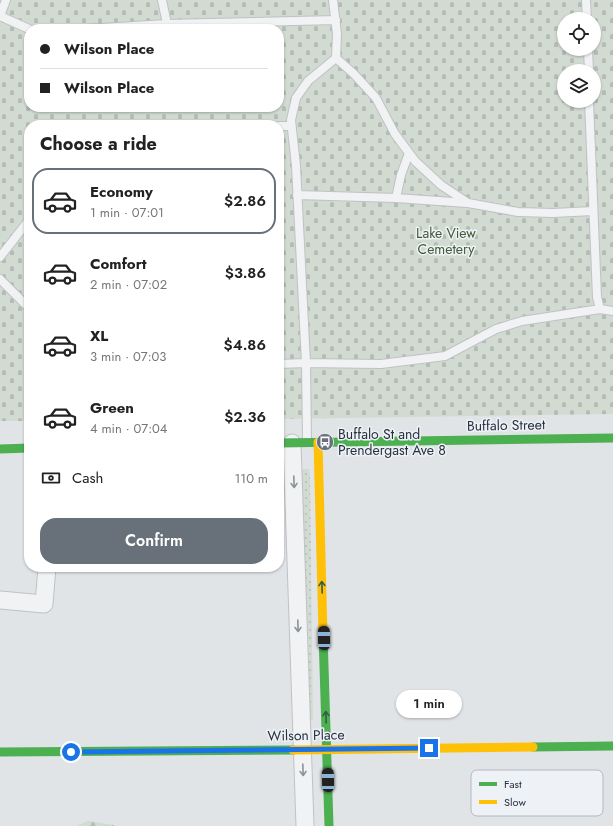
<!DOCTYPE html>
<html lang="en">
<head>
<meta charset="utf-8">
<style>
	:root { --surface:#fff; --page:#f2f2f2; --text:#222; --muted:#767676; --line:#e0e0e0; --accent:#68707a }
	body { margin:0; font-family:Jost,sans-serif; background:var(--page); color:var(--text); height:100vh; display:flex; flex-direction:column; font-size:15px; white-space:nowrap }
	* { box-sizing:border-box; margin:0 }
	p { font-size:13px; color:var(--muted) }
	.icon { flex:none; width:22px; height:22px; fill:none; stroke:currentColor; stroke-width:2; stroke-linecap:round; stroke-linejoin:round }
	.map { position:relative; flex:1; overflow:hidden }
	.details { position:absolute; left:24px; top:120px; width:260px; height:452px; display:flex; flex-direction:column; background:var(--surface); border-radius:16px; box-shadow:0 1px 3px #0004 }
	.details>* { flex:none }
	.hud { position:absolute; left:24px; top:24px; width:260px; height:88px; border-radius:16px; box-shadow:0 1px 3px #0004; display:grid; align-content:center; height:88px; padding:0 16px; background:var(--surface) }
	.fabs { position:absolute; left:557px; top:12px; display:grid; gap:8px }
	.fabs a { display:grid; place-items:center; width:44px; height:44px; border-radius:50%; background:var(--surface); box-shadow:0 1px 3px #0004; font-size:20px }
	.end { position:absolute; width:18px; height:18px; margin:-9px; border:5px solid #1a73e8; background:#fff; box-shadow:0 0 0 2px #fff }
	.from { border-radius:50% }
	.bubble { position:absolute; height:28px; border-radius:14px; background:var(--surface); box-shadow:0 1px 3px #0004; font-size:13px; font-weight:600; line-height:28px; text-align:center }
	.car { position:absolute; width:12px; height:24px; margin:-12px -6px; border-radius:5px; box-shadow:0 0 3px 1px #0007; background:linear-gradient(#222 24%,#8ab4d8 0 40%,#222 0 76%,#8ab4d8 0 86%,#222 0) }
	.hud b { display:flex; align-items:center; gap:14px; height:38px; font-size:15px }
	.hud b+b { border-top:1px solid var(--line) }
	.hud i { width:10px; height:10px; background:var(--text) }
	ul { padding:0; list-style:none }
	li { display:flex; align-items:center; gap:12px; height:66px; margin:0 8px 6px; padding:0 8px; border:2px solid transparent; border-radius:16px }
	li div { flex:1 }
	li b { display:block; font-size:15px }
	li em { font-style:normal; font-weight:600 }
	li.current { border-color:var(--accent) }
	li>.icon { width:36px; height:36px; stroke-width:1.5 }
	h2 { padding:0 16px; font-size:18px; line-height:48px }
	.pay { display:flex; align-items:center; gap:10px; height:44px; padding:0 16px; font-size:15px }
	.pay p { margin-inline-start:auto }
	.cta { display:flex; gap:8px; margin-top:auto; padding:8px 16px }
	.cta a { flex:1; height:46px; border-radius:16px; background:var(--accent); color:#fff; font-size:16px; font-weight:600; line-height:46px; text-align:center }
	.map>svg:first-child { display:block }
	.grass { fill:url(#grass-dots) }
	.forest { fill:url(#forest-firs) }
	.cemetery { fill:url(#cemetery-stones); fill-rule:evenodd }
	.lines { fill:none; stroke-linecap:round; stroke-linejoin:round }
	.lane-casing { stroke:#bfc2c5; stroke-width:10 }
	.street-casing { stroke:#bfc2c5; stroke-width:19 }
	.lane { stroke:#f1f2f3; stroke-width:8 }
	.street { stroke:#f1f2f3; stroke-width:17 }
	.fast { stroke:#4caf50; stroke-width:9 }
	.slow { stroke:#ffc107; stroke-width:9 }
	.oneway { stroke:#8c929a }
	.oneway2 { stroke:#345e46 }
	.route { stroke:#1a73e8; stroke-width:5 }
	.labels { text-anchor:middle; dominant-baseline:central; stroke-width:3; stroke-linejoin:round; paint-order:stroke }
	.park-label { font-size:14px; fill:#3f5d34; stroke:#eef2f6 }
	.street-label { font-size:14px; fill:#273240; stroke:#eef2f6 }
	.poi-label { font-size:14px; fill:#273240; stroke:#eef2f6; text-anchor:start }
	.key { fill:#eef2f6; stroke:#b2b8bf; stroke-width:1 }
	.key-label { font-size:11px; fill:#273240 }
</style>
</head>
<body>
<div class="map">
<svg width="613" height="826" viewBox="0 0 613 826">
	<defs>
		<pattern id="grass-dots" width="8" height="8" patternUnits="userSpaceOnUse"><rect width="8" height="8" fill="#d2dbd2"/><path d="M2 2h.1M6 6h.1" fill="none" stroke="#b4bcb5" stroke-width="1.8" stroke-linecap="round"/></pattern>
		<pattern id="forest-firs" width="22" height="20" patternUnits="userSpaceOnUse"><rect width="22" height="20" fill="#d2dbd2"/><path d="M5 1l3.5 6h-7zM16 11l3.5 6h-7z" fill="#b4bcb5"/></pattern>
		<pattern id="cemetery-stones" width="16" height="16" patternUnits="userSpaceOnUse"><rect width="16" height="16" fill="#d2dbd2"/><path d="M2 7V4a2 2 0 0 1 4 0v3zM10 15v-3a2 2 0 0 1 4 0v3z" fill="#b4bcb5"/></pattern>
	</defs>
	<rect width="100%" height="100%" fill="#e1e4e7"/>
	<path class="grass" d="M305,469H309L310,475L313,719L308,721L301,476L302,470Z"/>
	<path class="forest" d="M88,821L114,825V826H76Z"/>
	<path class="cemetery" d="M0,0H613V414L279,419V125H29V421H0ZM564,19H594V49H564ZM29,29H279V107H29ZM564,71H594V101H564Z"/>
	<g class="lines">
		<defs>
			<path id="lane" d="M162,0L167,24
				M586,0L587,19
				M0,16L29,29
				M0,16L6,0
				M84,29L167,24L336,20
				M588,49L589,71
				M336,58L354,74L376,98L395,134L415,161L441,185L468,203L518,212L553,213L593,211
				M589,101L597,297L600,309L613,311
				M279,126H291
				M297,195L396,198L467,203
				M396,198L401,175L409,153
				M0,257L29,220
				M0,279L29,308
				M279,364L306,363L296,166L291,120L296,98L308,81L336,58L337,34L333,0
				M307,441L306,363L381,364L445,356L496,329L522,321L600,309"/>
			<path id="street" d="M292,443L305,826
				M0,600L44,604L47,567"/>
		</defs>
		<use href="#lane" class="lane-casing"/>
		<use href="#street" class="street-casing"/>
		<use href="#lane" class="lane"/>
		<use href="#street" class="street"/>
		<path class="fast" d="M279,443L613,438
			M0,449L29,448
			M323,634L329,826
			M533,747L613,746
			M0,752L293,750"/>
		<path class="slow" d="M318,442L323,634
			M293,750L533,747"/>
	</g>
	<defs><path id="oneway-shaft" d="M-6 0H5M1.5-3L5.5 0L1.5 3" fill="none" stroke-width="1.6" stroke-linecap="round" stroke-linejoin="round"/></defs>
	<g class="oneway">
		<use href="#oneway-shaft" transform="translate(294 482) rotate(88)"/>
		<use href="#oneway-shaft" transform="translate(298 626) rotate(88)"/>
		<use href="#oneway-shaft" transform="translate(303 770) rotate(88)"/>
	</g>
	<g class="oneway2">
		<use href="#oneway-shaft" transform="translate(322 587) rotate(-92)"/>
		<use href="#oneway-shaft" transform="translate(326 717) rotate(-92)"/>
	</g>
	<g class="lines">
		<path class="route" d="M71,752L429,748"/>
	</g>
	<defs>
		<symbol id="bus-disc" viewBox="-11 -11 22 22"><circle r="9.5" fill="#68707a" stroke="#eef2f6"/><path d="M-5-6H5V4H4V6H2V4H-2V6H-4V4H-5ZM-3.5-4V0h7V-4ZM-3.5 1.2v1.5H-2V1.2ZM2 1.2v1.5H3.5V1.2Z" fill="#fff"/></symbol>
	</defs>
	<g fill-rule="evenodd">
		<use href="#bus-disc" x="315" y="432" width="20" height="20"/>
	</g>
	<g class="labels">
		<g class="park-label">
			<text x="446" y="233">Lake View<tspan x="446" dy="16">Cemetery</tspan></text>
		</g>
		<g class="street-label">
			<text transform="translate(506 425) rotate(-1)">Buffalo Street</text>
			<text transform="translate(306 735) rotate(-1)">Wilson Place</text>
		</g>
		<g class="poi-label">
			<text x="338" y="434">Buffalo St and<tspan x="338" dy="16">Prendergast Ave 8</tspan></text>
		</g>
	</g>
	<rect x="471" y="770" width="132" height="46" rx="6" class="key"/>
	<rect x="479" y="782" width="18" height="4" fill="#4caf50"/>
	<rect x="479" y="800" width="18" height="4" fill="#ffc107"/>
	<g class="key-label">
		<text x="504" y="788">Fast</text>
		<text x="504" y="806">Slow</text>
	</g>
</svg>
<div class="fabs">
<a><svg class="icon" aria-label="locate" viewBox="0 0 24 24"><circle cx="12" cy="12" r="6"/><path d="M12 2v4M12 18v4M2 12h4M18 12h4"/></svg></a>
<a><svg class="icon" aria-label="layers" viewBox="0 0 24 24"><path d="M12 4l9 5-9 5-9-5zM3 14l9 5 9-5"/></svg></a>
</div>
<i class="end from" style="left:71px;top:752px"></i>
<i class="end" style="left:429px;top:748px"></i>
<div class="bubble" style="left:396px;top:690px;width:66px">1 min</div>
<i class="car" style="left:324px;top:638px;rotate:359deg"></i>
<i class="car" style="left:328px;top:780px;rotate:359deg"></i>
<div class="hud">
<b><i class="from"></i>Wilson Place</b>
<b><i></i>Wilson Place</b>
</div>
<section class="details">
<h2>Choose a ride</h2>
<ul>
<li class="current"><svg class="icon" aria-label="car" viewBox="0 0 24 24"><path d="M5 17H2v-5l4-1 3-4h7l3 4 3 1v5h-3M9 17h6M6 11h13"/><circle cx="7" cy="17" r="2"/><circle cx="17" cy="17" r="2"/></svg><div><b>Economy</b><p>1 min · 07:01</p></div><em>$2.86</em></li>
<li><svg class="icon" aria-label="car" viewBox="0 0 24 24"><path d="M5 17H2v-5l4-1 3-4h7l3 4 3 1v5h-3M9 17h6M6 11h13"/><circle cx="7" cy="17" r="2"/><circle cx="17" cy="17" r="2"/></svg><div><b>Comfort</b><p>2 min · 07:02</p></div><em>$3.86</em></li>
<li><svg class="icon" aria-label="car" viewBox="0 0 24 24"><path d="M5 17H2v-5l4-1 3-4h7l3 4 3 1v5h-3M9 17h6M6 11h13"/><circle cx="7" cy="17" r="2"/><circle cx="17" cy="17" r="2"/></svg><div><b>XL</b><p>3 min · 07:03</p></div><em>$4.86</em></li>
<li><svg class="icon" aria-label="car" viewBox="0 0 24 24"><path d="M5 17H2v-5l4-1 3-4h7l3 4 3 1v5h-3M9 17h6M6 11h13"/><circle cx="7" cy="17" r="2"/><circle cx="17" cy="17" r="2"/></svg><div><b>Green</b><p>4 min · 07:04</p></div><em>$2.36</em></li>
</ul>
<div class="pay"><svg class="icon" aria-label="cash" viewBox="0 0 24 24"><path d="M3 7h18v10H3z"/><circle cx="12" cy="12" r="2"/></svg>Cash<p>110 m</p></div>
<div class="cta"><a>Confirm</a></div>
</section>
</div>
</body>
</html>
